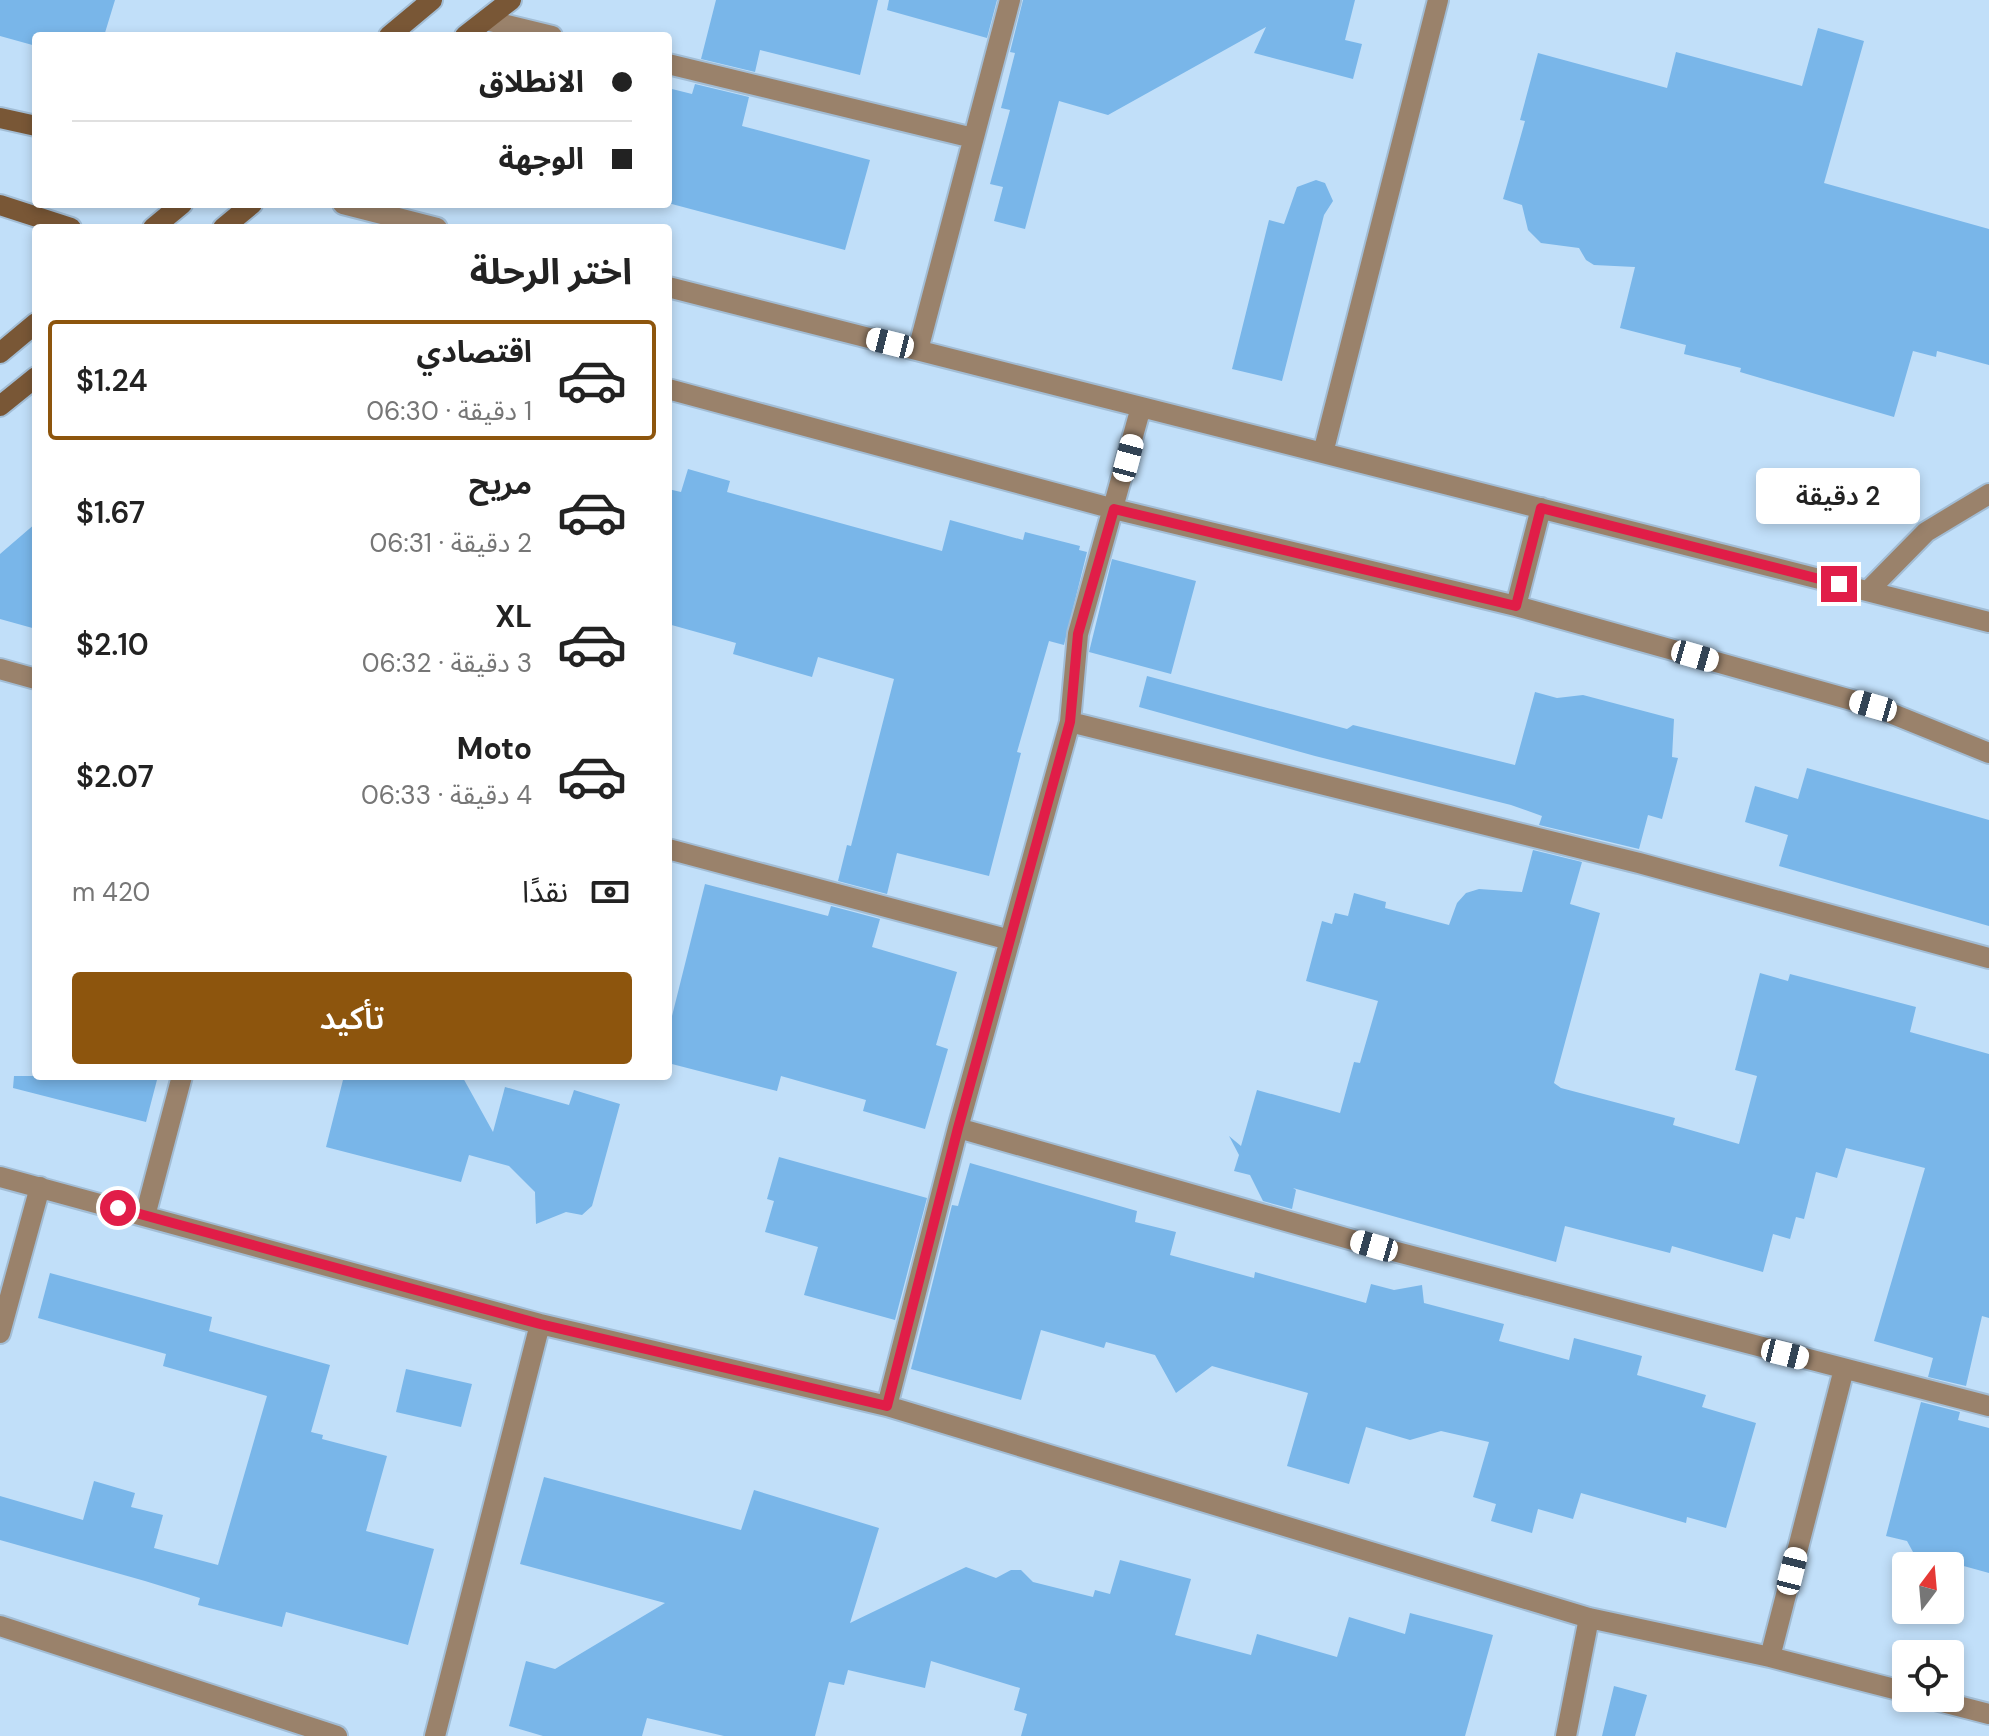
<!DOCTYPE html>
<html lang="ar">
<head>
<meta charset="utf-8">
<style>
	:root { --surface:#fff; --page:#f2f2f2; --text:#222; --muted:#767676; --line:#e0e0e0; --accent:#8d550d }
	body { margin:0; font-family:"DM Sans","Noto Sans Arabic",sans-serif; background:var(--page); color:var(--text); direction:rtl; height:100vh; display:flex; flex-direction:column; font-size:30px; white-space:nowrap }
	* { box-sizing:border-box; margin:0 }
	p { font-size:26px; color:var(--muted) }
	.icon { flex:none; width:44px; height:44px; fill:none; stroke:currentColor; stroke-width:2; stroke-linecap:round; stroke-linejoin:round }
	.map { position:relative; flex:1; overflow:hidden; direction:ltr }
	.side { position:absolute; left:32px; top:224px; width:640px; height:856px; display:flex; flex-direction:column; background:var(--surface); border-radius:8px; box-shadow:0 4px 12px #0003; direction:rtl }
	.side>* { flex:none }
	.banner { position:absolute; left:32px; top:32px; width:640px; height:176px; border-radius:8px; box-shadow:0 4px 12px #0003; direction:rtl; display:grid; align-content:center; height:176px; padding:0 40px; background:var(--surface) }
	.needle { width:52px; rotate:16deg }
	.buttons { position:absolute; left:1892px; top:1552px; display:grid; gap:16px }
	.buttons a { display:grid; place-items:center; width:72px; height:72px; border-radius:8px; background:var(--surface); box-shadow:0 4px 12px #0003; font-size:40px }
	.end { position:absolute; width:36px; height:36px; margin:-18px; border:10px solid #e11d48; background:#fff; box-shadow:0 0 0 4px #fff }
	.from { border-radius:50% }
	.bubble { position:absolute; height:56px; border-radius:8px; background:var(--surface); box-shadow:0 4px 12px #0003; font-size:26px; font-weight:600; line-height:56px; text-align:center; direction:rtl }
	.car { position:absolute; width:24px; height:48px; margin:-24px -12px; border-radius:10px; box-shadow:0 0 6px 2px #0007; background:linear-gradient(#fff 24%,#345 0 40%,#fff 0 76%,#345 0 86%,#fff 0) }
	.banner b { display:flex; align-items:center; gap:28px; height:76px; font-size:30px }
	.banner b+b { border-top:2px solid var(--line) }
	.banner i { width:20px; height:20px; background:var(--text) }
	ul { padding:0; list-style:none }
	li { display:flex; align-items:center; gap:24px; height:120px; margin:0 16px 12px; padding:0 24px; border:4px solid transparent; border-radius:8px }
	li div { flex:1 }
	li b { display:block; font-size:30px }
	li em { font-style:normal; font-weight:600 }
	li.active { border-color:var(--accent) }
	li>.icon { width:72px; height:72px; stroke-width:1.5 }
	h2 { padding:0 40px; font-size:36px; line-height:96px }
	.pay { display:flex; align-items:center; gap:20px; height:88px; padding:0 40px; font-size:30px }
	.pay p { margin-inline-start:auto }
	.button { display:flex; gap:16px; margin-top:auto; padding:16px 40px }
	.button a { flex:1; height:92px; border-radius:8px; background:var(--accent); color:#fff; font-size:32px; font-weight:600; line-height:92px; text-align:center }
	.map>svg:first-child { display:block }
	.building { fill:#79b6e9 }
	.lines { fill:none; stroke-linecap:round; stroke-linejoin:round }
	.street-casing { stroke:#a2bdd5; stroke-width:24 }
	.secondary-casing { stroke:#a2bdd5; stroke-width:24 }
	.street { stroke:#9a826b; stroke-width:20 }
	.secondary { stroke:#795736; stroke-width:20 }
	.route { stroke:#e11d48; stroke-width:10 }
</style>
</head>
<body>
<div class="map">
<svg width="1989" height="1736" viewBox="0 0 1989 1736">
	<rect width="100%" height="100%" fill="#c1dff9"/>
	<path class="building" d="M0,0H115L104,36H36V46L0,36Z
		M716,0H878L860,75L760,50L755,72L701,59Z
		M889,0H997L987,38L887,10Z
		M1023,0H1355L1345,40L1362,44L1353,79L1254,53L1266,27L1108,115L1059,101L1025,229L994,221L1003,187L990,184L1010,110L1001,108L1015,53L1010,52Z
		M1818,28L1864,41L1824,183L1989,229V365L1937,351L1936,357L1913,351L1894,417L1740,372L1741,368L1684,354L1686,345L1620,328L1635,267L1594,265L1586,260L1579,248L1541,243L1528,230L1522,205L1503,199L1525,121L1520,120L1538,53L1667,88L1676,52L1802,86Z
		M695,84L749,97L742,126L870,160L845,250L668,203V88L692,94Z
		M1316,180L1325,183L1333,201L1324,215L1282,381L1232,369L1269,220L1284,224L1297,187Z
		M688,469L730,481L727,492L942,551L950,520L1023,540L1025,532L1080,546L1079,550L1087,552L1064,645L1049,641L1017,752L1021,753L989,876L897,853L887,894L838,881L847,845L851,846L894,679L818,657L812,677L733,654L736,643L668,624V489L681,492Z
		M36,523V629L0,619V554Z
		M1112,559L1196,581L1171,674L1089,652Z
		M1147,676L1347,729L1353,725L1515,765L1535,692L1557,698L1583,695L1674,719L1672,757L1678,758L1662,819L1648,815L1639,849L1539,825L1542,816L1511,805L1315,756L1139,707Z
		M1807,768L1989,820V926L1779,866L1788,835L1745,822L1755,786L1798,799Z
		M1533,850L1582,862L1570,904L1600,913L1554,1083L1561,1088L1675,1118L1673,1125L1739,1144L1757,1076L1735,1070L1760,973L1788,981L1790,974L1916,1007L1910,1032L1989,1054V1318L1982,1316L1966,1386L1928,1377L1933,1358L1874,1341L1925,1168L1846,1148L1837,1178L1816,1172L1804,1219L1796,1217L1790,1239L1773,1234L1763,1272L1672,1246L1670,1253L1565,1226L1556,1262L1293,1188L1296,1190L1292,1209L1263,1201L1250,1175L1234,1171L1239,1155L1229,1136L1241,1146L1257,1090L1340,1113L1354,1062L1360,1063L1378,1001L1306,981L1322,921L1332,924L1335,913L1348,916L1354,893L1386,902L1385,908L1449,925L1457,903L1466,893L1479,889L1522,892Z
		M705,884L828,916L831,906L880,919L872,947L957,972L936,1045L948,1049L925,1129L863,1111L866,1100L781,1076L777,1091L668,1063V1032Z
		M14,1076H158L146,1122L13,1088Z
		M344,1076H462L493,1132L505,1087L569,1105L574,1090L620,1104L592,1206L582,1215L566,1212L536,1224L535,1192L509,1166L469,1155L461,1182L326,1147Z
		M779,1157L927,1198L895,1320L804,1295L818,1247L765,1232L774,1201L767,1199Z
		M970,1163L1137,1211L1135,1222L1176,1232L1170,1255L1254,1278L1255,1272L1366,1303L1371,1284L1394,1290L1422,1285L1424,1303L1504,1324L1499,1341L1569,1360L1574,1338L1642,1356L1637,1375L1706,1395L1702,1407L1756,1423L1726,1528L1687,1517L1686,1523L1581,1493L1573,1519L1538,1509L1532,1533L1491,1521L1496,1504L1473,1497L1489,1442L1441,1431L1410,1440L1366,1427L1349,1484L1287,1466L1308,1393L1212,1366L1176,1393L1155,1355L1106,1342L1104,1348L1041,1330L1021,1400L911,1369L952,1205L958,1206Z
		M50,1273L212,1317L209,1331L330,1365L311,1432L323,1435L322,1439L387,1456L366,1531L434,1549L408,1645L286,1612L282,1627L198,1605L200,1598L145,1581L0,1540V1496L83,1520L94,1481L135,1493L131,1507L163,1515L154,1548L218,1565L267,1396L163,1366L166,1354L38,1318Z
		M406,1369L472,1384L461,1427L396,1412Z
		M1921,1402L1960,1412L1958,1420L1989,1428V1573L1913,1552L1907,1541L1886,1536Z
		M544,1477L741,1530L754,1490L879,1528L850,1623L966,1567L996,1578L1011,1570H1021L1033,1582L1093,1597L1095,1590L1110,1594L1120,1560L1191,1579L1175,1635L1251,1655L1257,1634L1337,1657L1349,1617L1405,1634L1410,1613L1493,1635L1465,1736H1021L1027,1714L1014,1710L1020,1688L931,1661L925,1688L848,1670L844,1685L829,1682L815,1736H724L647,1718L642,1736H543L509,1726L526,1661L555,1669L665,1603L520,1564Z
		M1614,1686L1647,1695L1635,1736H1602Z"/>
	<g class="lines">
		<defs>
			<path id="street" d="M486,20L552,36
				M668,64L973,138
				M343,204L437,228
				M668,287L1989,622
				M918,350L1010,0
				M668,389L1114,509L1516,606L1873,706L1989,753
				M1323,453L1438,0
				M1868,591L1926,532L1989,494
				M1516,606L1541,508
				M0,669L36,679
				M1070,722L1639,863L1989,958
				M668,849L1010,940
				M958,1128L1374,1246L1989,1406
				M0,1177L540,1324L887,1406L1589,1618L1770,1657L1906,1692
				M145,1216L182,1076
				M0,1333L40,1187
				M887,1406L958,1128L1070,722L1078,634L1141,407
				M0,1626L337,1736
				M1770,1657L1844,1369
				M1927,1698L1989,1714
				M435,1736L540,1324
				M1566,1736L1589,1618"/>
			<path id="secondary" d="M389,36L432,0
				M465,36L511,0
				M0,118L36,126
				M0,205L71,228
				M153,228L182,204
				M223,228L252,204
				M0,353L36,323
				M0,406L36,377"/>
		</defs>
		<use href="#street" class="street-casing"/>
		<use href="#secondary" class="secondary-casing"/>
		<use href="#street" class="street"/>
		<use href="#secondary" class="secondary"/>
	</g>
	<g class="lines">
		<path class="route" d="M118,1208L540,1324L887,1406L958,1128L1070,722L1078,634L1114,509L1516,606L1541,508L1839,584"/>
	</g>
</svg>
<div class="buttons">
<a><svg class="needle" viewBox="-14 -14 28 28"><path d="M0-13l5 13h-10z" fill="#e53935"/><path d="M0 13l5-13h-10z" fill="#767676"/></svg></a>
<a><svg class="icon" aria-label="locate" viewBox="0 0 24 24"><circle cx="12" cy="12" r="6"/><path d="M12 2v4M12 18v4M2 12h4M18 12h4"/></svg></a>
</div>
<i class="end from" style="left:118px;top:1208px"></i>
<i class="end" style="left:1839px;top:584px"></i>
<div class="bubble" style="left:1756px;top:468px;width:164px">2 دقيقة</div>
<i class="car" style="left:890px;top:343px;rotate:284deg"></i>
<i class="car" style="left:1128px;top:458px;rotate:15deg"></i>
<i class="car" style="left:1695px;top:656px;rotate:106deg"></i>
<i class="car" style="left:1873px;top:706px;rotate:286deg"></i>
<i class="car" style="left:1374px;top:1246px;rotate:286deg"></i>
<i class="car" style="left:1785px;top:1354px;rotate:104deg"></i>
<i class="car" style="left:1792px;top:1571px;rotate:14deg"></i>
<div class="banner">
<b><i class="from"></i>الانطلاق</b>
<b><i></i>الوجهة</b>
</div>
<section class="side">
<h2>اختر الرحلة</h2>
<ul>
<li class="active"><svg class="icon" aria-label="car" viewBox="0 0 24 24"><path d="M5 17H2v-5l4-1 3-4h7l3 4 3 1v5h-3M9 17h6M6 11h13"/><circle cx="7" cy="17" r="2"/><circle cx="17" cy="17" r="2"/></svg><div><b>اقتصادي</b><p>1 دقيقة · 06:30</p></div><em>$1.24</em></li>
<li><svg class="icon" aria-label="car" viewBox="0 0 24 24"><path d="M5 17H2v-5l4-1 3-4h7l3 4 3 1v5h-3M9 17h6M6 11h13"/><circle cx="7" cy="17" r="2"/><circle cx="17" cy="17" r="2"/></svg><div><b>مريح</b><p>2 دقيقة · 06:31</p></div><em>$1.67</em></li>
<li><svg class="icon" aria-label="car" viewBox="0 0 24 24"><path d="M5 17H2v-5l4-1 3-4h7l3 4 3 1v5h-3M9 17h6M6 11h13"/><circle cx="7" cy="17" r="2"/><circle cx="17" cy="17" r="2"/></svg><div><b>XL</b><p>3 دقيقة · 06:32</p></div><em>$2.10</em></li>
<li><svg class="icon" aria-label="car" viewBox="0 0 24 24"><path d="M5 17H2v-5l4-1 3-4h7l3 4 3 1v5h-3M9 17h6M6 11h13"/><circle cx="7" cy="17" r="2"/><circle cx="17" cy="17" r="2"/></svg><div><b>Moto</b><p>4 دقيقة · 06:33</p></div><em>$2.07</em></li>
</ul>
<div class="pay"><svg class="icon" aria-label="cash" viewBox="0 0 24 24"><path d="M3 7h18v10H3z"/><circle cx="12" cy="12" r="2"/></svg>نقدًا<p>420 m</p></div>
<div class="button"><a>تأكيد</a></div>
</section>
</div>
</body>
</html>
